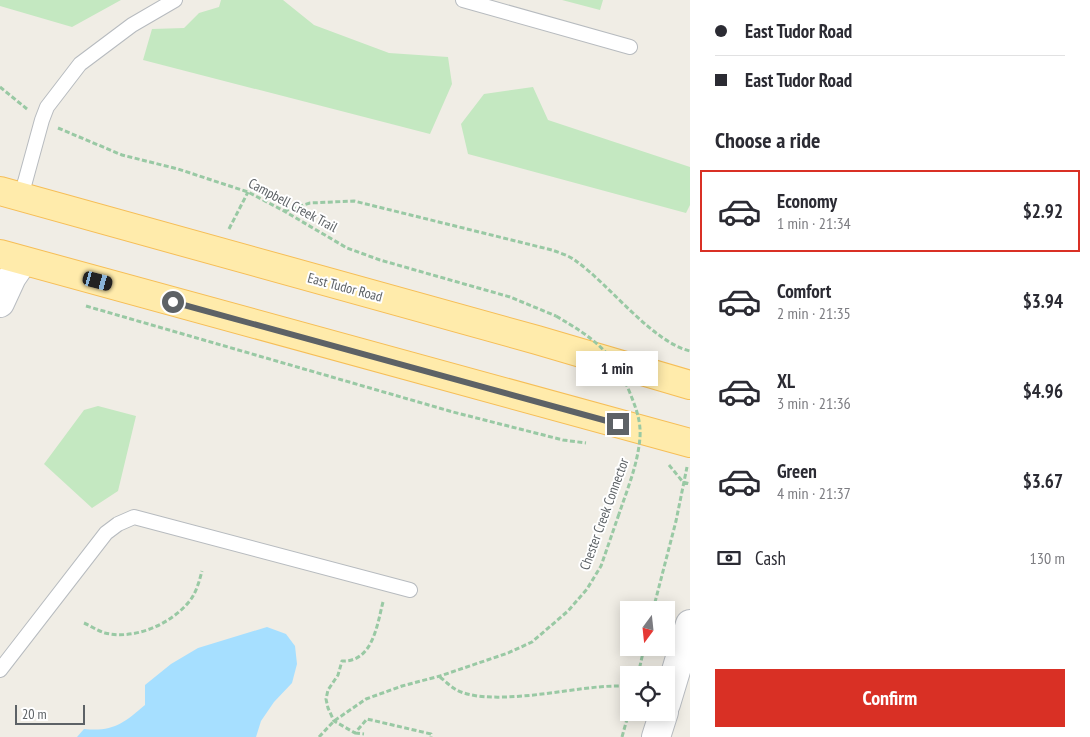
<!DOCTYPE html>
<html lang="en">
<head>
<meta charset="utf-8">
<style>
	:root { --surface:#fff; --page:#f2f2f3; --text:#2b2b33; --muted:#7c7c81; --line:#e1e1e2; --accent:#d93025 }
	body { margin:0; font-family:"PT Sans Narrow",sans-serif; background:var(--page); color:var(--text); height:100vh; display:flex; flex-direction:column; font-size:19px; white-space:nowrap }
	* { box-sizing:border-box; margin:0 }
	p { font-size:16px; color:var(--muted) }
	.icon { flex:none; width:28px; height:28px; fill:none; stroke:currentColor; stroke-width:2; stroke-linecap:round; stroke-linejoin:round }
	.map { position:relative; flex:1; overflow:hidden }
	.details { display:flex; flex-direction:column; background:var(--surface); width:400px }
	.details>* { flex:none }
	.hud { display:grid; align-content:center; height:110px; padding:0 25px; background:var(--surface) }
	.needle { width:32px; rotate:195deg }
	.controls { position:absolute; left:620px; top:601px; display:grid; gap:10px }
	.controls a { display:grid; place-items:center; width:55px; height:55px; border-radius:0px; background:var(--surface); box-shadow:0 2px 12px #0003; font-size:25px }
	.scale { position:absolute; left:15px; bottom:12px; width:70px; box-sizing:border-box; padding-left:5px; border:2px solid #5d6266; border-top:0; font-size:14px; line-height:18px; white-space:nowrap; color:#5d6266; -webkit-text-stroke:4px #fff; paint-order:stroke }
	.end { position:absolute; width:22px; height:22px; margin:-11px; border:6px solid #5d6266; background:#fff; box-shadow:0 0 0 2px #fff }
	.from { border-radius:50% }
	.bubble { position:absolute; height:35px; border-radius:0px; background:var(--surface); box-shadow:0 2px 12px #0003; font-size:16px; font-weight:700; line-height:35px; text-align:center }
	.car { position:absolute; width:15px; height:30px; margin:-15px -8px; border-radius:6px; box-shadow:0 0 4px 1px #0007; background:linear-gradient(#222 24%,#8ab4d8 0 40%,#222 0 76%,#8ab4d8 0 86%,#222 0) }
	.hud b { display:flex; align-items:center; gap:18px; height:48px; font-size:19px }
	.hud b+b { border-top:1px solid var(--line) }
	.hud i { width:12px; height:12px; background:var(--text) }
	ul { padding:0; list-style:none }
	li { display:flex; align-items:center; gap:15px; height:82px; margin:0 10px 8px; padding:0 15px; border:2px solid transparent; border-radius:0px }
	li div { flex:1 }
	li b { display:block; font-size:19px }
	li em { font-style:normal; font-weight:700 }
	li.on { border-color:var(--accent) }
	li>.icon { width:45px; height:45px; stroke-width:1.5 }
	h2 { padding:0 25px; font-size:22px; line-height:60px }
	.pay { display:flex; align-items:center; gap:12px; height:55px; padding:0 25px; font-size:19px }
	.pay p { margin-inline-start:auto }
	.primary-button { display:flex; gap:10px; margin-top:auto; padding:10px 25px }
	.primary-button a { flex:1; height:58px; border-radius:0px; background:var(--accent); color:#fff; font-size:20px; font-weight:700; line-height:58px; text-align:center }
	main { display:flex; flex:1; min-height:0 }
	.map>svg:first-child { display:block }
	.green { fill:#c4e8c1 }
	.water { fill:#a6dfff }
	.lines { fill:none; stroke-linecap:round; stroke-linejoin:round }
	.lane-casing { stroke:#b7bbbf; stroke-width:16 }
	.secondary-casing { stroke:#b8bcc1; stroke-width:30 }
	.primary-casing { stroke:#f6be57; stroke-width:30 }
	.path { stroke:#99c9a4; stroke-width:3; stroke-dasharray:5 2.5; stroke-linecap:butt }
	.lane { stroke:#fff; stroke-width:14 }
	.secondary { stroke:#fff; stroke-width:28 }
	.primary { stroke:#ffebab; stroke-width:28 }
	.path-bridge { stroke:#99c9a4; stroke-width:3; stroke-dasharray:5 2.5; stroke-linecap:butt }
	.route { stroke:#5d6266; stroke-width:6 }
	.labels { text-anchor:middle; dominant-baseline:central; stroke-width:4; stroke-linejoin:round; paint-order:stroke }
	.street-label { font-size:14px; fill:#5d6266; stroke:#fff }
</style>
</head>
<body>
<main>
<div class="map">
<svg width="690" height="737" viewBox="0 0 690 737">
	<rect width="100%" height="100%" fill="#f0ede5"/>
	<path class="green" d="M0,0H121L72,27L0,6Z
		M221,0H283L314,25L389,53L448,57L452,84L430,134L143,60L152,29L184,28L199,13L219,7Z
		M562,0H603L600,10Z
		M533,87L548,120L690,167V205L686,213L468,154L461,124L484,94Z
		M98,406L136,416L118,491L92,508L44,464L84,410Z"/>
	<path class="water" d="M267,627L286,634L295,646L297,664L292,683L274,702L261,721L256,737H77L84,729C113,732 124,723 145,705V685L171,664L198,648Z"/>
	<g class="lines">
		<defs>
			<path id="lane" d="M463,0L630,47
				M20,197L25,182L42,120L47,107L80,64L132,25L175,0
				M0,670L106,533L118,524L134,517L410,590"/>
			<path id="secondary" d="M0,303L12,277L23,261
				M666,704L690,624
				M656,737L664,712"/>
			<path id="primary" d="M0,191L537,340L690,385
				M0,254L690,443"/>
		</defs>
		<use href="#lane" class="lane-casing"/>
		<use href="#secondary" class="secondary-casing"/>
		<use href="#primary" class="primary-casing"/>
		<path class="path" d="M0,87L27,109
			M58,128L122,155L178,169L248,192L284,211L347,248L380,260L510,297L556,316
			M284,211L310,203L354,201L552,250C560,253 570,256 576,261C610,285 652,342 690,351
			M229,229L248,192
			M86,306L453,412L563,440L586,443
			M669,465L683,482L690,484
			M383,602C377,625 373,662 342,661L338,675L328,690L326,699L328,708L334,721L355,733L367,719L431,734V737
			M653,610L676,521L687,467
			M84,623C91,626 98,631 105,633C134,640 169,625 188,603C196,594 199,582 202,571
			M638,675L644,648
			M440,677C445,681 450,686 455,689C484,707 563,690 598,687C608,686 618,686 629,686
			M355,733L364,734
			M319,737L334,721L366,699L402,686L440,676L508,653L532,642L568,611L587,589L601,566L619,514
			M622,737L629,712"/>
		<use href="#lane" class="lane"/>
		<use href="#secondary" class="secondary"/>
		<use href="#primary" class="primary"/>
		<path class="path-bridge" d="M556,316C593,338 613,351 630,393C636,408 641,421 640,437C638,464 627,490 619,514"/>
	</g>
	<g class="lines">
		<path class="route" d="M173,302L618,424"/>
	</g>
	<g class="labels">
		<g class="street-label">
			<text transform="translate(293 205) rotate(28)">Campbell Creek Trail</text>
			<text transform="translate(345 287) rotate(15)">East Tudor Road</text>
			<text transform="translate(604 514) rotate(-70)">Chester Creek Connector</text>
		</g>
	</g>
</svg>
<div class="controls">
<a><svg class="needle" viewBox="-14 -14 28 28"><path d="M0-13l5 13h-10z" fill="#e53935"/><path d="M0 13l5-13h-10z" fill="#7c7c81"/></svg></a>
<a><svg class="icon" aria-label="locate" viewBox="0 0 24 24"><circle cx="12" cy="12" r="6"/><path d="M12 2v4M12 18v4M2 12h4M18 12h4"/></svg></a>
</div>
<div class="scale">20 m</div>
<i class="end from" style="left:173px;top:302px"></i>
<i class="end" style="left:618px;top:424px"></i>
<div class="bubble" style="left:576px;top:351px;width:82px">1 min</div>
<i class="car" style="left:98px;top:281px;rotate:105deg"></i>
</div>
<section class="details">
<div class="hud">
<b><i class="from"></i>East Tudor Road</b>
<b><i></i>East Tudor Road</b>
</div>
<h2>Choose a ride</h2>
<ul>
<li class="on"><svg class="icon" aria-label="car" viewBox="0 0 24 24"><path d="M5 17H2v-5l4-1 3-4h7l3 4 3 1v5h-3M9 17h6M6 11h13"/><circle cx="7" cy="17" r="2"/><circle cx="17" cy="17" r="2"/></svg><div><b>Economy</b><p>1 min · 21:34</p></div><em>$2.92</em></li>
<li><svg class="icon" aria-label="car" viewBox="0 0 24 24"><path d="M5 17H2v-5l4-1 3-4h7l3 4 3 1v5h-3M9 17h6M6 11h13"/><circle cx="7" cy="17" r="2"/><circle cx="17" cy="17" r="2"/></svg><div><b>Comfort</b><p>2 min · 21:35</p></div><em>$3.94</em></li>
<li><svg class="icon" aria-label="car" viewBox="0 0 24 24"><path d="M5 17H2v-5l4-1 3-4h7l3 4 3 1v5h-3M9 17h6M6 11h13"/><circle cx="7" cy="17" r="2"/><circle cx="17" cy="17" r="2"/></svg><div><b>XL</b><p>3 min · 21:36</p></div><em>$4.96</em></li>
<li><svg class="icon" aria-label="car" viewBox="0 0 24 24"><path d="M5 17H2v-5l4-1 3-4h7l3 4 3 1v5h-3M9 17h6M6 11h13"/><circle cx="7" cy="17" r="2"/><circle cx="17" cy="17" r="2"/></svg><div><b>Green</b><p>4 min · 21:37</p></div><em>$3.67</em></li>
</ul>
<div class="pay"><svg class="icon" aria-label="cash" viewBox="0 0 24 24"><path d="M3 7h18v10H3z"/><circle cx="12" cy="12" r="2"/></svg>Cash<p>130 m</p></div>
<div class="primary-button"><a>Confirm</a></div>
</section>
</main>
</body>
</html>
